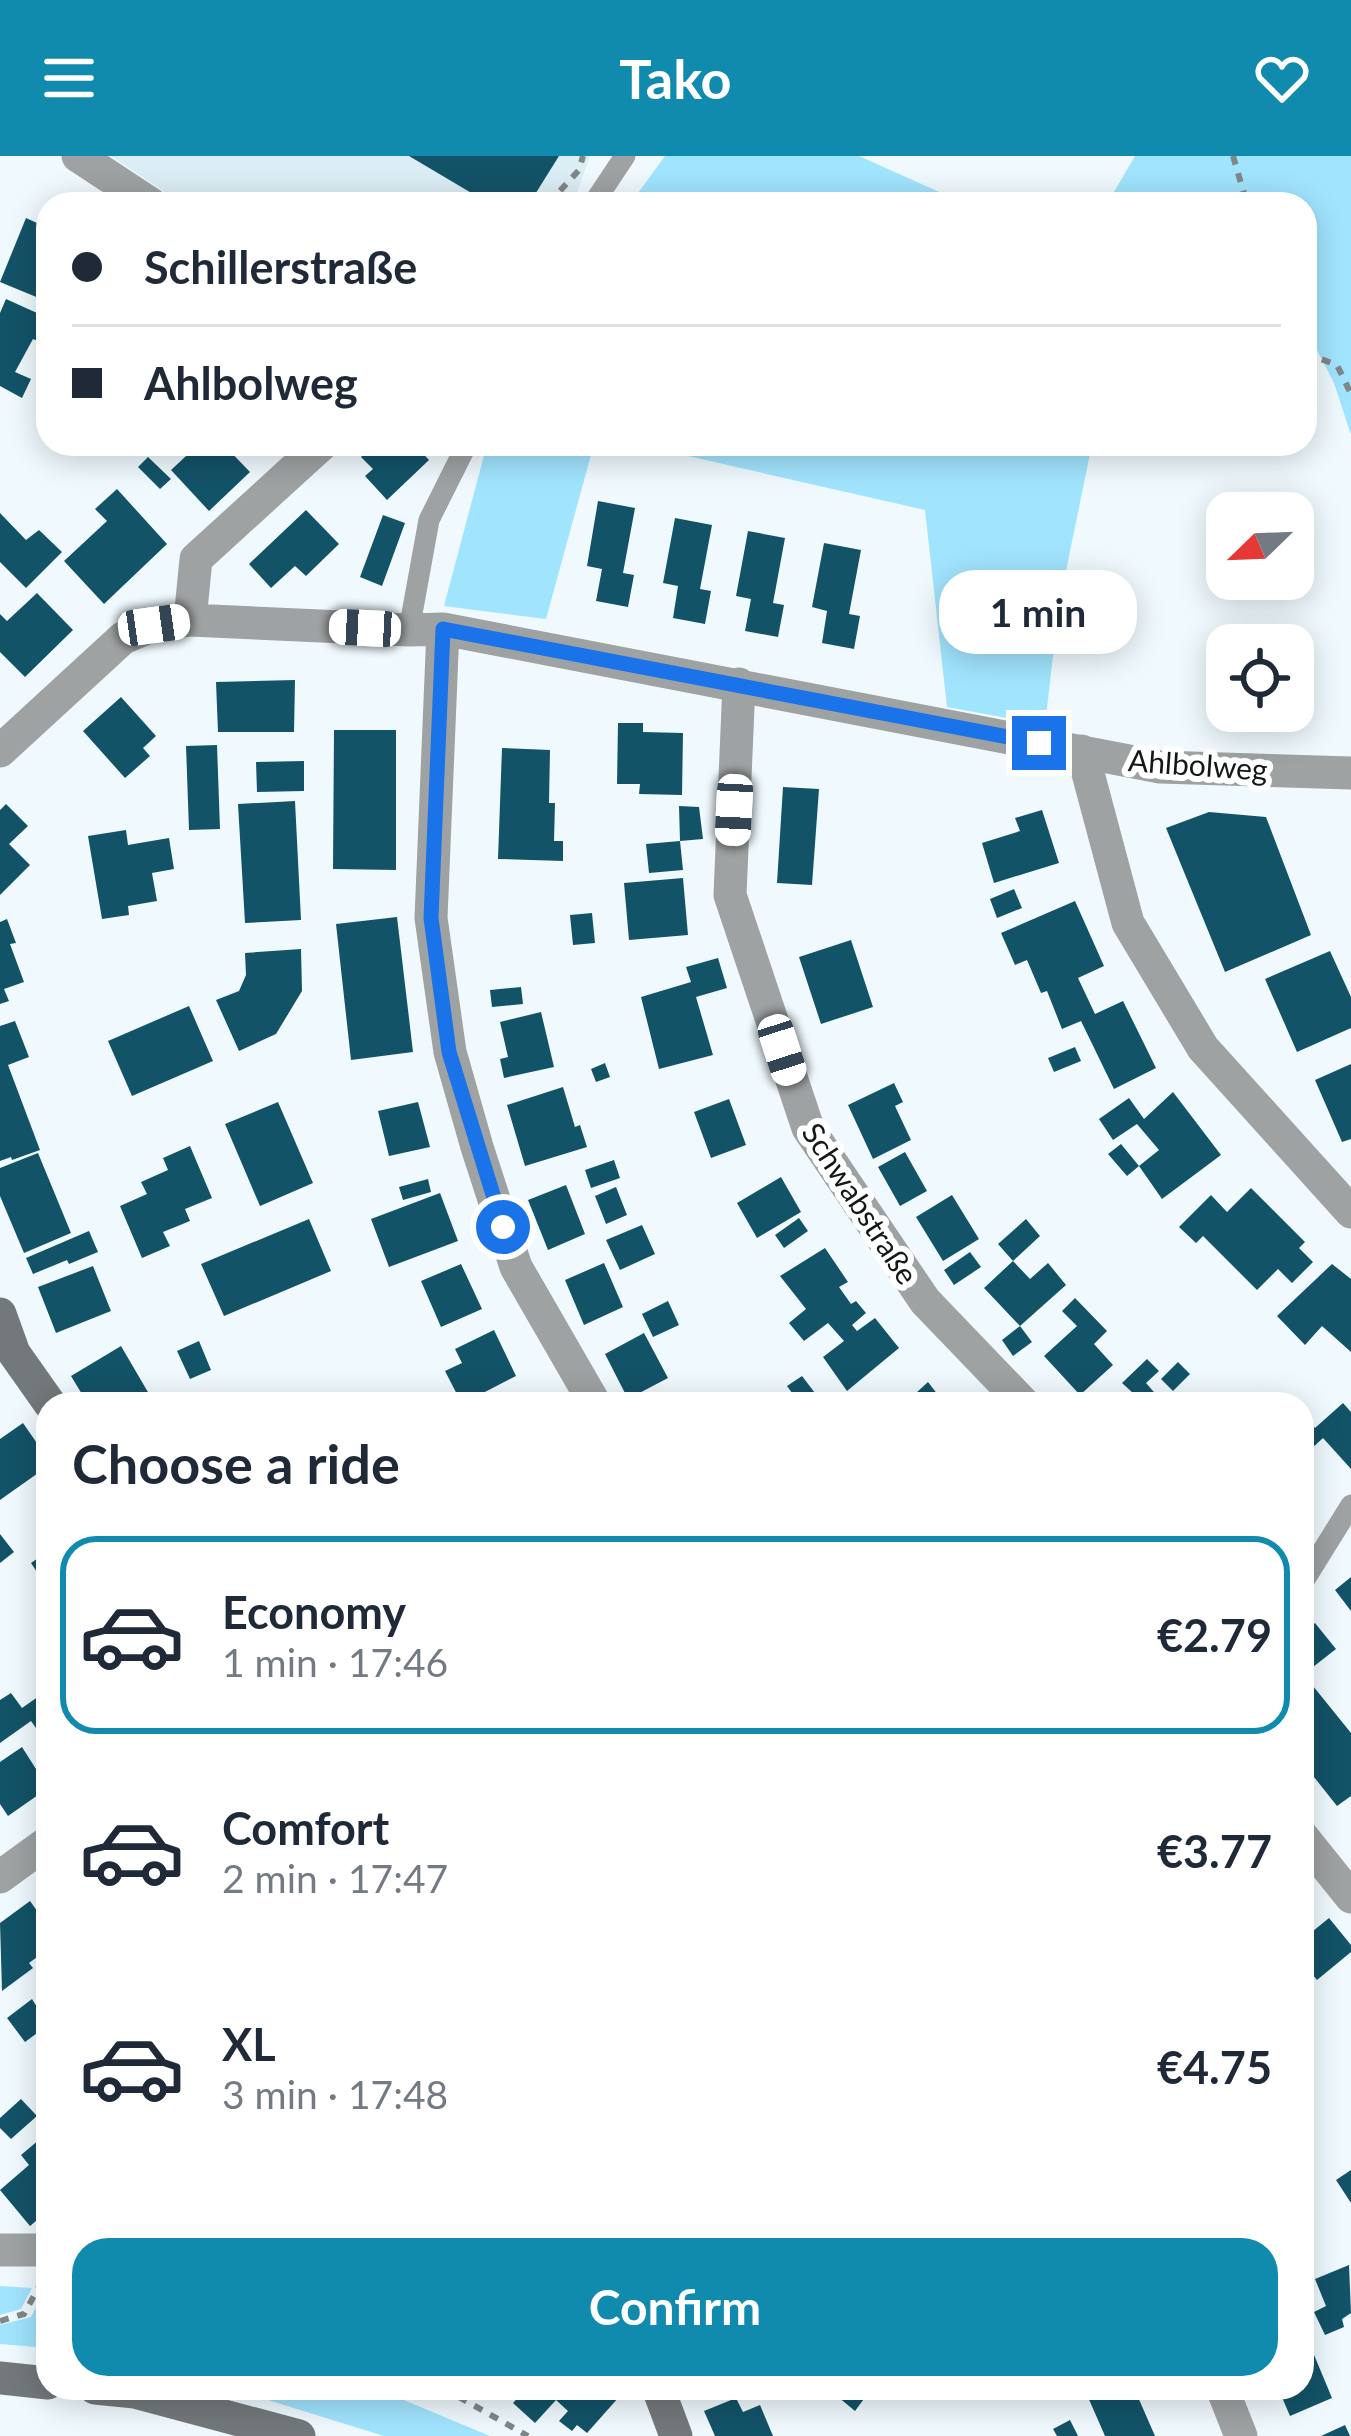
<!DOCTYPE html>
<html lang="en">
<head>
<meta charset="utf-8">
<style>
	:root { --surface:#fff; --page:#f2f2f3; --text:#1f2937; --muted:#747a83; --line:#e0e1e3; --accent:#108aad }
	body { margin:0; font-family:Lato,sans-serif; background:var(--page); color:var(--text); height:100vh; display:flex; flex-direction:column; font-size:45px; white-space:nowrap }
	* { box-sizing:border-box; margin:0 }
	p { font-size:39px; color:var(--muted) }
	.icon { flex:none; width:66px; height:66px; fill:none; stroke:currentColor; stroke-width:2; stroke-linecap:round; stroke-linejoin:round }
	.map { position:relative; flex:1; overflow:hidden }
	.drawer { position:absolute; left:36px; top:1236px; width:1278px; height:1008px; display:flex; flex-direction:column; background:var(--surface); border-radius:36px; box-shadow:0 6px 30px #0003 }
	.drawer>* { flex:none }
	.top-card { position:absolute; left:36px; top:36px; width:1281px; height:264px; border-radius:36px; box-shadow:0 6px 30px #0003; display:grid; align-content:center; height:264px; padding:0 36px; background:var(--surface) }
	.needle { width:78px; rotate:247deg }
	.fabs { position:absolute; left:1206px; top:336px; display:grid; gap:24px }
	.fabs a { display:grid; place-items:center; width:108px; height:108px; border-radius:24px; background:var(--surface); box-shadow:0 6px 30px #0003; font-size:60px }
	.end { position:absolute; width:54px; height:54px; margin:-27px; border:15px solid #1a73e8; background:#fff; box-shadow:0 0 0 6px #fff }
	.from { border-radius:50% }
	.bubble { position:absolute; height:84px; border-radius:36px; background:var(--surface); box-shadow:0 6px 30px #0003; font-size:39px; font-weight:700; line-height:84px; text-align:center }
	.car { position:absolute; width:36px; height:72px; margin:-36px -18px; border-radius:15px; box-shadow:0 0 9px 3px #0007; background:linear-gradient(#fff 24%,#345 0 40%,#fff 0 76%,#345 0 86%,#fff 0) }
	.top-card b { display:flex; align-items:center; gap:42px; height:114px; font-size:45px }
	.top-card b+b { border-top:3px solid var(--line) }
	.top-card i { width:30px; height:30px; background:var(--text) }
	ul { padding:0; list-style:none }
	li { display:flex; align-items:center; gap:36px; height:198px; margin:0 24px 18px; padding:0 12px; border:6px solid transparent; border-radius:36px }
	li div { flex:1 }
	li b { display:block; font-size:45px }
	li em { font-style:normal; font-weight:700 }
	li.on { border-color:var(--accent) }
	li>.icon { width:108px; height:108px; stroke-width:1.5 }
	h2 { padding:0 36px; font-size:54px; line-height:144px }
	.action { display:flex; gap:24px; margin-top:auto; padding:24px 36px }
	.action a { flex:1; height:138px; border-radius:36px; background:var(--accent); color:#fff; font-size:48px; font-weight:700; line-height:138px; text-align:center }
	header { display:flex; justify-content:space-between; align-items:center; height:156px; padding:0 36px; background:var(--accent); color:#fff; font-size:54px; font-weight:700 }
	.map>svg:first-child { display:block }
	.built { fill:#dceef5 }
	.green { fill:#a1e4fe }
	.building { fill:#135368 }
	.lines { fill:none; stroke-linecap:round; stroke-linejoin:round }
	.path { stroke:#808789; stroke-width:6; stroke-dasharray:9 9; stroke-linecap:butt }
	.service { stroke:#9ea2a3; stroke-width:21 }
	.minor { stroke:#9ea2a3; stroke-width:33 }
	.secondary { stroke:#73797b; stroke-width:33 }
	.route { stroke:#1a73e8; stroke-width:15 }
	.labels { text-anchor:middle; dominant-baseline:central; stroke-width:12; stroke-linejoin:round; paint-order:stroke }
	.street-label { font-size:30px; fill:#131718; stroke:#fff }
</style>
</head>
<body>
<header><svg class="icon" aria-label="menu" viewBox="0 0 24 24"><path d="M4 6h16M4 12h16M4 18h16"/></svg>Tako<svg class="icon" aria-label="heart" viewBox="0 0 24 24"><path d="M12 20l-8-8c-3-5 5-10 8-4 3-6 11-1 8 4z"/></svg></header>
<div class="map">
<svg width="1351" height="2280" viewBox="0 0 1351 2280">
	<rect width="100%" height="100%" fill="#f0fafe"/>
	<path class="built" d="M111,0H590L577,36L567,48H183Z"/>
	<path class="green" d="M665,0H859L966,48H630Z
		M1135,0H1351V279L1334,227L1305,171V48H1107Z
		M487,288H594L546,463L444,450Z
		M635,288H1092L1059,449L1045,569L947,551L925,354Z
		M0,2130L32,2132L21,2153L0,2159Z
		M45,2134H48V2192L0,2188V2169L31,2161Z
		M229,2232H375L490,2280H384Z"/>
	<path class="building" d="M409,0H559L529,48H490Z
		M26,62L48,72V139L46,145L0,126Z
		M6,143L48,162V189L33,183L15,216L31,223L22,242L0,230V157Z
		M199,288H223L250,316L209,355L171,314Z
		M375,288H414L429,304L387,344L365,320L373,313L361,301Z
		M148,301L171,323L160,333L138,311Z
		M117,333L167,388L104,448L64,405L107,365L95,353Z
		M598,345L635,352L623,417L634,419L628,451L596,445L602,413L587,410Z
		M306,354L339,388L306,420L295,410L271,432L249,408Z
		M0,357L26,384L39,374L62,396L26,432L0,406Z
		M383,359L405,367L382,430L360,421Z
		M675,362L712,369L700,433L711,435L705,468L673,462L678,430L663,427Z
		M748,375L785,382L773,447L784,449L778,481L745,475L751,443L736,440Z
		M824,387L861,394L849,458L860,460L854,493L822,487L827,455L812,451Z
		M37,437L73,474L25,521L0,496V458L7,465Z
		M295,524L294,576H218L216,526Z
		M121,541L156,580L143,592L150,600L125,622L83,575Z
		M618,567H643V576L683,577L682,639L639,638L640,628H617Z
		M334,574H396V714L333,713Z
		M217,589L220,673L189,674L186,590Z
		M502,592L550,594L549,647H555L554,685H563V705L498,703Z
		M304,605V635L257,636L256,606Z
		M783,631L819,633L812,729L777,727Z
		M295,645L301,764L245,767L238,648Z
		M6,648L28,670L9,688L30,709L0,739V654Z
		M679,650L699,651L703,683L680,685Z
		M1042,654L1059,707L994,727L982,687L1020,675L1015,662Z
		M1209,656L1266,661L1311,779L1225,816L1166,672Z
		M126,674L128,689L169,682L174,713L152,717L157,745L128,750L129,759L102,763L88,680Z
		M680,685L683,714L649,717L646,688Z
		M683,722L688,779L629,784L624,727Z
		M1014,733L1022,752L997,762L990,743Z
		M1075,745L1104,810L1078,822L1095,858L1123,845L1156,912L1114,933L1081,865L1062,873L1047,835L1041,837L1027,804L1015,809L1001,777Z
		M592,757L595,787L573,789L570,759Z
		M397,761L413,896L351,904L336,768Z
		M7,763L16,787L10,788L24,826L4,833L9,845L0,848V766Z
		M851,784L873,851L821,868L799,801Z
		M301,793L302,835L276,878L239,895L216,844L239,835L246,819L245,797Z
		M1330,795L1351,841V872L1297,896L1265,823Z
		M718,802L727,832L696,841L713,899L659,913L641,841L691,826L686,811Z
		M521,831L523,848L492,851L490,834Z
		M189,850L213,905L132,940L108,885Z
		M541,856L554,911L504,922L500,903L508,901L500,866Z
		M15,865L29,901L8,909L40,994L12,1004L11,1001L0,1005V870Z
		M1075,891L1081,905L1054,916L1048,902Z
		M605,907L610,921L596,926L591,913Z
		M1351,908V983L1342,986L1315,924Z
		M894,927L903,946L895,950L911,984L873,1003L848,949Z
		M563,931L575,971L580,969L587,991L525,1010L507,949Z
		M1173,936L1221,999L1162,1043L1139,1010L1127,1020L1108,998L1121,988L1139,1010L1159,994L1137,968L1113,984L1099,963L1129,942L1144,963Z
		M729,943L746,989L711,1002L694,956Z
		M278,946L313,1027L260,1050L225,968Z
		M418,946L430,991L389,1000L378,955Z
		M190,990L212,1042L185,1053L190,1065L163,1076L170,1090L142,1102L120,1050L147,1038L141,1026L168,1014L163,1002Z
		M905,996L927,1035L900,1050L878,1011Z
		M38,997L71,1077L24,1097L0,1040V1012Z
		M614,1004L620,1022L591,1032L585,1014Z
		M781,1021L801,1056L757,1082L737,1047Z
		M428,1023L431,1036L403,1044L399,1031Z
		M566,1029L585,1078L548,1094L528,1044Z
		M616,1031L627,1059L606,1068L595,1040Z
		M1251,1032L1305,1086L1299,1092L1313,1106L1292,1127L1278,1113L1257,1134L1203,1080L1196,1087L1179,1071L1211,1039L1227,1056Z
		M440,1037L458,1085L389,1111L371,1063Z
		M952,1039L979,1083L943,1105L916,1061Z
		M799,1062L808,1075L784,1092L775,1079Z
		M309,1063L331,1115L224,1160L201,1108Z
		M1026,1063L1040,1080L1013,1105L998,1088Z
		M642,1069L655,1098L620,1114L606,1084Z
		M89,1075L98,1096L69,1108L67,1104L33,1118L26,1102Z
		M825,1092L848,1126L839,1131L851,1148L856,1145L866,1157L852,1169L857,1175L875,1162L899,1192L847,1235L823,1201L844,1185L828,1167L804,1185L789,1167L806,1153L780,1120Z
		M970,1096L981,1111L954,1129L944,1114Z
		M1013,1105L1030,1123L1048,1107L1066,1129L1020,1170L984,1132Z
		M604,1107L623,1151L584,1169L565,1124Z
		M461,1108L482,1153L441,1171L421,1125Z
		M1332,1108L1351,1123V1196L1322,1170L1305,1189L1277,1160Z
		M93,1110L111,1155L56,1177L38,1131Z
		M1075,1142L1107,1175L1094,1188L1113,1209L1080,1239L1044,1200L1077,1170L1062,1155Z
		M668,1145L679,1169L653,1181L642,1158Z
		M1020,1170L1032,1186L1013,1200L1002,1184Z
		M494,1174L516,1220L481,1238L486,1248H462L445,1215L462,1207L455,1193Z
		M644,1177L668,1222L628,1243L605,1198Z
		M199,1185L211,1214L190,1223L177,1195Z
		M121,1190L152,1243L143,1248H88L71,1220Z
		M1147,1203L1159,1215L1146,1227L1160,1243L1155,1248H1124L1134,1238L1122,1227Z
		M1178,1206L1190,1218L1173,1235L1161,1223Z
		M802,1220L818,1241L808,1248H800L787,1230Z
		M928,1226L945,1248H904Z
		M532,1237L538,1248H511Z
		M1343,1247L1351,1256V1313L1323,1282L1310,1294L1302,1284V1257L1315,1272Z
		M23,1267L48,1303V1310L0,1344V1283Z
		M0,1378L14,1396L0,1407Z
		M48,1395V1426L45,1428L31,1407Z
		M1351,1421V1455L1335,1434Z
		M1315,1467L1336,1493L1313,1511L1302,1498V1477Z
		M1313,1530L1351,1577V1640L1337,1650L1314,1621L1302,1630V1539Z
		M11,1537L22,1552L42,1538L48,1546V1589L31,1565L0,1587V1544Z
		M22,1591L48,1632L8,1660L0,1648V1606Z
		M30,1745L48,1770V1793L29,1807L33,1812L2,1835L0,1767Z
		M1329,1762L1351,1789V1796L1317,1824L1302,1806V1784Z
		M32,1843L48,1869L25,1886L7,1862Z
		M21,1943L37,1960L11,1983L0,1972V1962Z
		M40,1983L48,1992V2055L30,2070L0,2034L29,2009L21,1999Z
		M1351,2014V2047L1336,2024Z
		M1349,2109L1351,2157L1342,2163L1344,2171L1325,2179L1314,2156L1326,2150L1315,2123Z
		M1302,2170L1332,2242L1290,2260L1278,2232H1302Z
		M527,2232H556L562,2237L566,2232H627L587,2277L577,2269L572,2275L559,2265L568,2255L556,2244L535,2267L513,2247Z
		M843,2232H872L855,2255L837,2240Z
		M1084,2232H1134L1155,2280H1105Z
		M736,2242L743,2256L760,2249L773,2280H715L704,2255Z
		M1070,2264L1078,2280H1057L1053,2273Z
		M1345,2269L1350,2280H1321Z"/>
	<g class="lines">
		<path class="path" d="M1233,0L1247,48
			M548,48L579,14L583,0
			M1305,197L1337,209L1351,238
			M0,2165L24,2158L42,2125
			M443,2232L528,2280"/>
		<path class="service" d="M593,48L625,0
			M409,474L429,364L467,288
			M1302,1428L1351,1349"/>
		<path class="minor" d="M78,0L151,48
			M190,464L196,403L322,288
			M443,473L431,762L450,896L477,991L516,1111L595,1248
			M739,528L730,739L808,972L925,1145L1024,1248
			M0,595L123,482L154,469L190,464L409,474L443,473L1160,611L1351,617
			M1082,595L1128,767L1203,892L1351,1056
			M1302,1680L1351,1741
			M0,1721L48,1686
			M0,2094H48
			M1222,2232L1241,2280"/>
		<path class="secondary" d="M0,1158L14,1197L50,1248
			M0,2222L48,2227
			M95,2232L135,2236L299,2280
			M658,2232L676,2280"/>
	</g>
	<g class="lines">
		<path class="route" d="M503,1071L449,896L431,762L443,473L1039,587"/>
	</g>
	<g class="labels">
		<g class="street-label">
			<text transform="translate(1198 608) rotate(4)">Ahlbolweg</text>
			<text transform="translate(861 1047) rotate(57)">Schwabstraße</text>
		</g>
	</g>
</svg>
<div class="fabs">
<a><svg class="needle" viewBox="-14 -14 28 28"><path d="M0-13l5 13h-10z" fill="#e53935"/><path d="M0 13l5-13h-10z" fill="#747a83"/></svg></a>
<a><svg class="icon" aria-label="locate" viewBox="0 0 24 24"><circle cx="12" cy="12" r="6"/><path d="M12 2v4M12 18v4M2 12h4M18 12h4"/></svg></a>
</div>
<i class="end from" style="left:503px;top:1071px"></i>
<i class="end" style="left:1039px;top:587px"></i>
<div class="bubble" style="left:939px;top:414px;width:198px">1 min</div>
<i class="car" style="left:154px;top:469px;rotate:82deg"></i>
<i class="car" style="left:365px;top:472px;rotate:273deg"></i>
<i class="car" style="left:734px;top:654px;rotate:183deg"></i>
<i class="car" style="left:782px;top:894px;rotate:162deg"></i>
<div class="top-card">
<b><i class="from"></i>Schillerstraße</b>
<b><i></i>Ahlbolweg</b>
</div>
<section class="drawer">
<h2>Choose a ride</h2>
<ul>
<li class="on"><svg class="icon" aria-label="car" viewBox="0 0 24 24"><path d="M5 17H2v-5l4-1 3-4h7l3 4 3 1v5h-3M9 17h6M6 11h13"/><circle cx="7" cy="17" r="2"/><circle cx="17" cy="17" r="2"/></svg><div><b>Economy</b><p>1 min · 17:46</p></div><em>€2.79</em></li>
<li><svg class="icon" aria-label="car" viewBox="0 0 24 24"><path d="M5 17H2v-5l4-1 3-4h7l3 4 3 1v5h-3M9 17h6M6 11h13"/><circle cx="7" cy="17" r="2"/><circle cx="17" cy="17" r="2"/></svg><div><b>Comfort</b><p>2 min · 17:47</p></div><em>€3.77</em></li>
<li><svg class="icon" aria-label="car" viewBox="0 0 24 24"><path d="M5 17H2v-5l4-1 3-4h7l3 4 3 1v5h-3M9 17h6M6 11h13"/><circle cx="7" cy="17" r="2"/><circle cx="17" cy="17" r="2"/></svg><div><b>XL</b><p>3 min · 17:48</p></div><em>€4.75</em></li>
</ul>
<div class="action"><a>Confirm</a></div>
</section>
</div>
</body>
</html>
